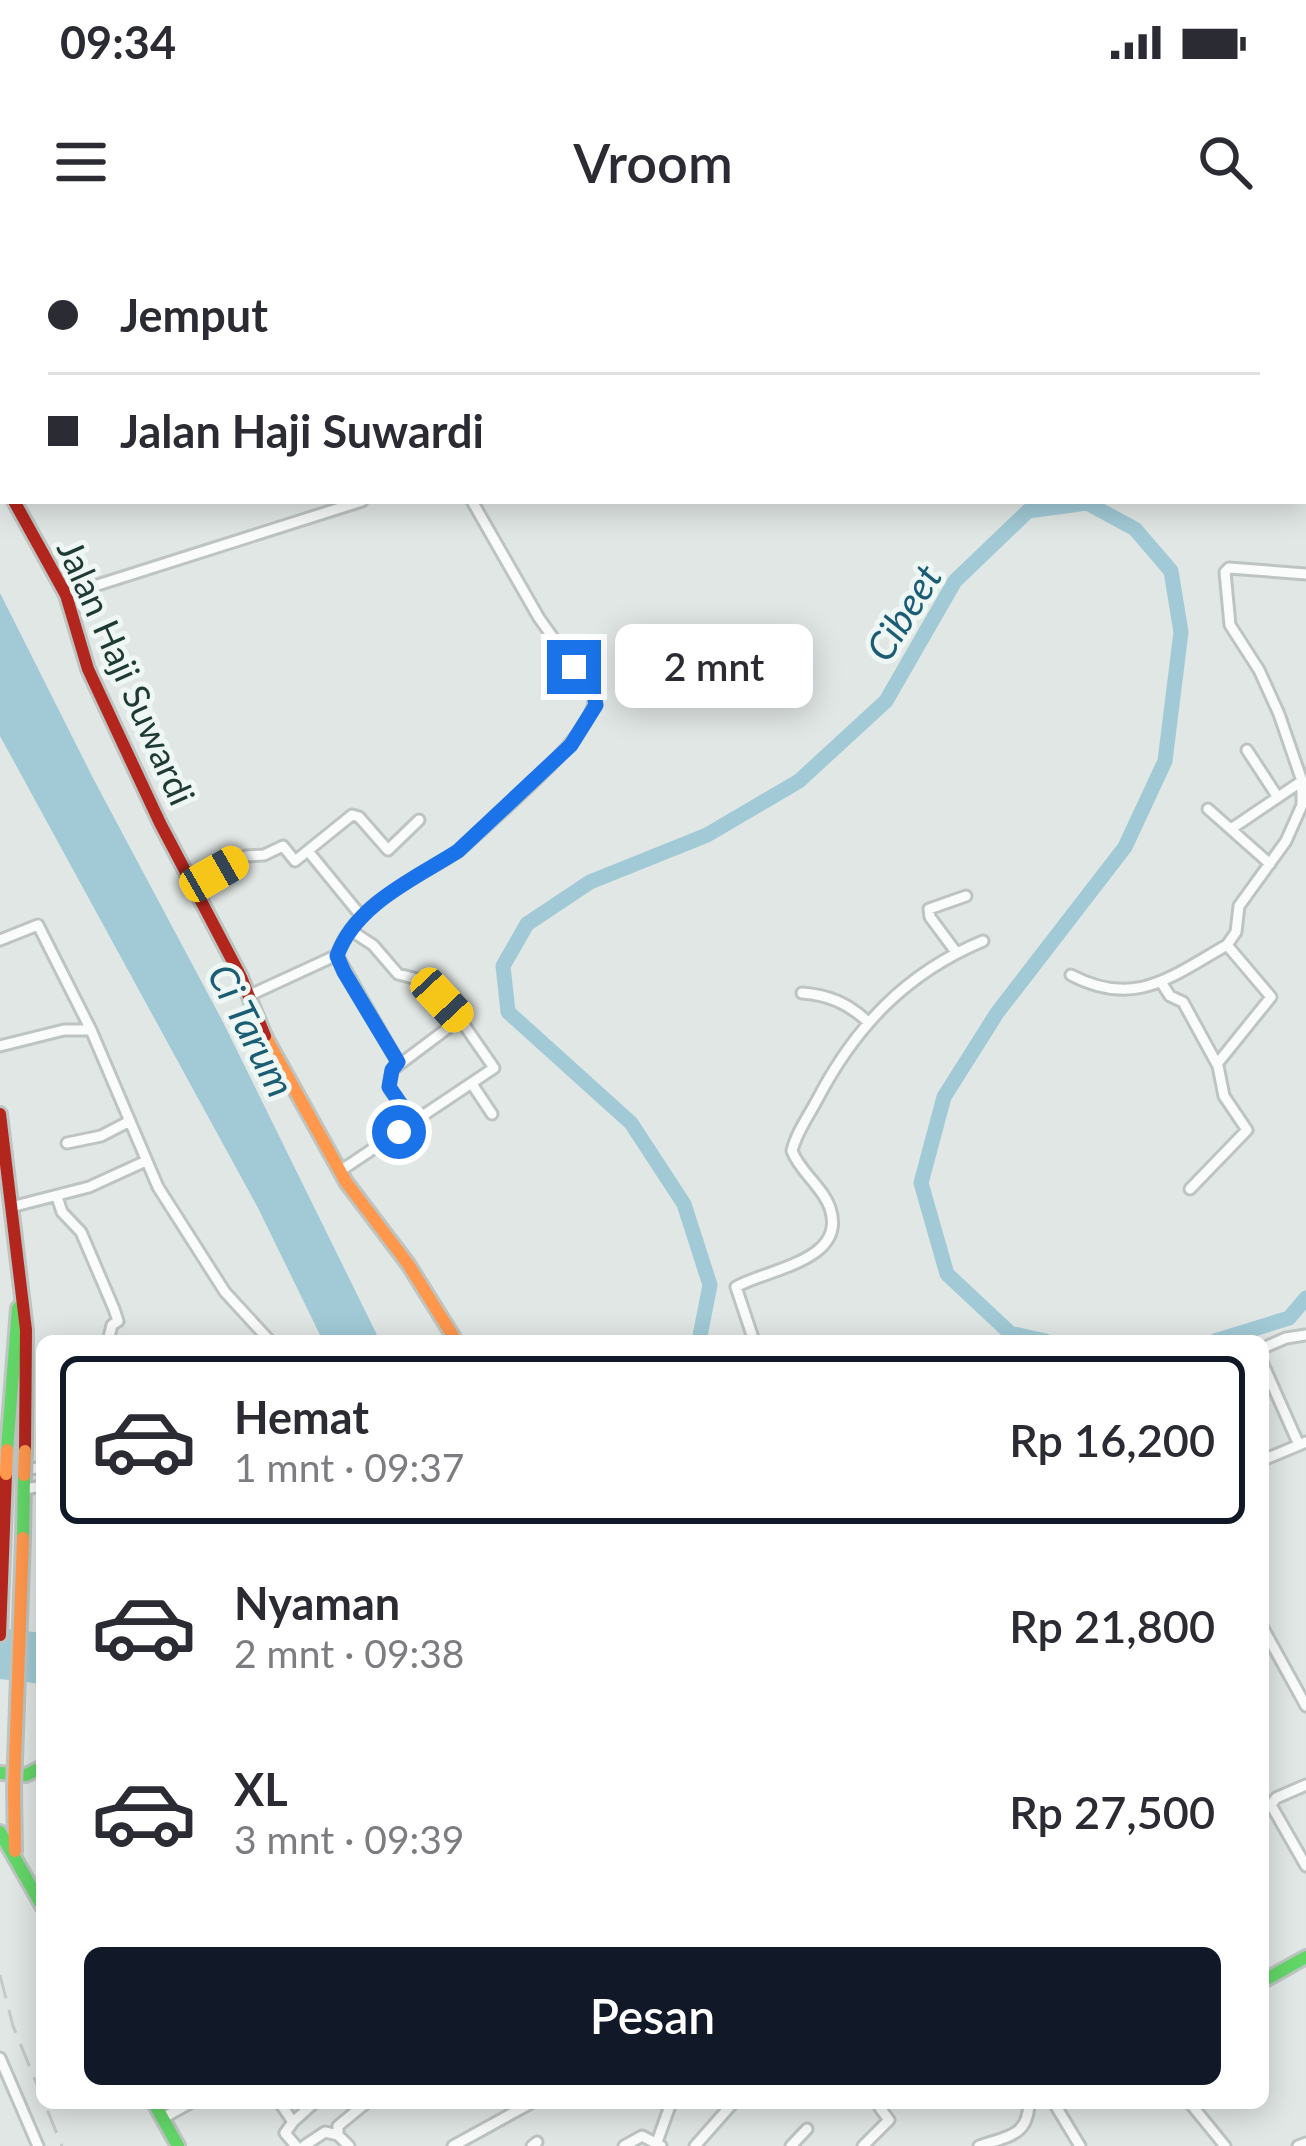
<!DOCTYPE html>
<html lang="id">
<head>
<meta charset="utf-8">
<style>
	:root { --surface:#fff; --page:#f7f7f7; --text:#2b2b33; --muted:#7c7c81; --line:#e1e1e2; --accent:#111827 }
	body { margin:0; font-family:Lato,sans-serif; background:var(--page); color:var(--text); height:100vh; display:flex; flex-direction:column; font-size:45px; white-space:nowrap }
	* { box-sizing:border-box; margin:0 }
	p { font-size:39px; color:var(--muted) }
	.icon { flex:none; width:66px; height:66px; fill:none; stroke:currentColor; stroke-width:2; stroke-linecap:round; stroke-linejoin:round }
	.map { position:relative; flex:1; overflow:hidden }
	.side { position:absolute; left:36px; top:1095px; width:1233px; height:774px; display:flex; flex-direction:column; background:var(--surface); border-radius:18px; box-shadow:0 6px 30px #0003 }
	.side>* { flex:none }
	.hud { position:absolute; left:0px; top:0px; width:1308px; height:264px; box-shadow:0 6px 30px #0003; display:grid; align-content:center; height:264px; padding:0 48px; background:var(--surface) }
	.end { position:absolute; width:54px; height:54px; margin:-27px; border:15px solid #1a73e8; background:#fff; box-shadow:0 0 0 6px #fff }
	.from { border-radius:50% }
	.bubble { position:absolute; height:84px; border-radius:18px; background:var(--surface); box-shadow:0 6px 30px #0003; font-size:39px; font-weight:600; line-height:84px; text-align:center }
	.car { position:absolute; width:36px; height:72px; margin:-36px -18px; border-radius:15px; box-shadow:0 0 9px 3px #0007; background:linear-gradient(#f5c518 24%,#345 0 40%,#f5c518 0 76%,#345 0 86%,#f5c518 0) }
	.hud b { display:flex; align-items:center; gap:42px; height:114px; font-size:45px }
	.hud b+b { border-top:3px solid var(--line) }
	.hud i { width:30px; height:30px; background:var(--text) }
	ul { padding:21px 0 0; list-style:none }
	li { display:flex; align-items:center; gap:36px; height:168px; margin:0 24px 18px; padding:0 24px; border:6px solid transparent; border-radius:18px }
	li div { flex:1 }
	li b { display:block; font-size:45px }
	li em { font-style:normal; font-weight:600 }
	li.on { border-color:var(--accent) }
	li>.icon { width:108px; height:108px; stroke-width:1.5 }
	.primary-button { display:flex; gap:24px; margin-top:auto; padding:24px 48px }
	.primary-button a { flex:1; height:138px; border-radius:18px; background:var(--accent); color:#fff; font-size:48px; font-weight:600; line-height:138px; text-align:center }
	.status { display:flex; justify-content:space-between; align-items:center; height:84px; padding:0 60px; background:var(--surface); direction:ltr }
	.status svg { height:33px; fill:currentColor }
	header { display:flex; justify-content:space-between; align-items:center; height:156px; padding:0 48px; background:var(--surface); font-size:54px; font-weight:600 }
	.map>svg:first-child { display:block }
	.water { fill:#a1cad6 }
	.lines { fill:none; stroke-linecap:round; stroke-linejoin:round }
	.river { stroke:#a1cad6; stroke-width:15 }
	.street-casing { stroke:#bec4c2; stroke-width:15 }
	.fast-casing { stroke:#bdc5c2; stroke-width:18 }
	.slow-casing { stroke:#bdc5c2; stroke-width:18 }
	.jam-casing { stroke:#bdc5c2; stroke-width:18 }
	.street { stroke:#fafbfb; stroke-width:9 }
	.fast { stroke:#63d668; stroke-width:12 }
	.slow { stroke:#ff974d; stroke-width:12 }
	.jam { stroke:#b3261e; stroke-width:12 }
	.rail { stroke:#c6c9c9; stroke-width:3; stroke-dasharray:24 12; stroke-linecap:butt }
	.slow-bridge-casing { stroke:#bdc5c2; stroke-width:18; stroke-linecap:butt }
	.slow-bridge { stroke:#ff974d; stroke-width:12 }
	.route { stroke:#1a73e8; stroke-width:15 }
	.labels { text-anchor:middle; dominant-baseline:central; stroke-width:10; stroke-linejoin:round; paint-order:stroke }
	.street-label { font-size:36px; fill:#1f3a35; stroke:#eef7f3 }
	.water-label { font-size:39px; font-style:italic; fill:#1a5d75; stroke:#eef7f3 }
</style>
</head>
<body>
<div class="status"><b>09:34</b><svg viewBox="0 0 49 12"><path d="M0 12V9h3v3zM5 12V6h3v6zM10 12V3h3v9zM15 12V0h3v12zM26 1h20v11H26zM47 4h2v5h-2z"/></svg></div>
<header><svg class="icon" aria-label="menu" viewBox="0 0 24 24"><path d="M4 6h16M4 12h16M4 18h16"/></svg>Vroom<svg class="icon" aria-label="search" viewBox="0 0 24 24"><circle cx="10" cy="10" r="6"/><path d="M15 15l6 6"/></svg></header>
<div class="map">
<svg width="1306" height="1906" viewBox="0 0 1306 1906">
	<rect width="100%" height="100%" fill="#e1e7e5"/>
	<path class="water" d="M0,353L94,540L223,782L380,1101H323L258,968L0,496Z
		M0,1388L42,1393V1444L0,1439Z"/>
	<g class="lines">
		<path class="river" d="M699,1101L710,1045L684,964L631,883L508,772L503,726L527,684L590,642L707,595L799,541L886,461L955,341L1028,271L1087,263L1135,289L1171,331L1181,392L1165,521L1125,607L997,773L944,857L921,943L947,1034L1010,1093L1046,1101
			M1215,1101L1289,1078L1306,1058"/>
		<defs>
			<path id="street" d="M217,0L218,3
				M288,0L290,3
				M0,205L3,204
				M0,225L3,235
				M66,355L362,261
				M1247,510L1277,556
				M1208,569L1270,624
				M1231,589L1302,541
				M308,611L362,677
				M193,645L246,616L264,615L283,606L295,621L352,575L359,577L388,610L419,580
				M0,700L38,685L91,790
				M956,712L930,677L929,669L966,656
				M337,715L398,822
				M1071,735C1135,769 1172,736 1227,705L1236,692L1239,666L1286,601L1302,565V541L1279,474L1259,430L1230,385L1225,332L1229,328L1306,334
				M1161,742L1170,756L1183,762L1218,826L1224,856L1247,890L1190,949
				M802,753C829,755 847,763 867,781
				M248,756L337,715C355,664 416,638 459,611C488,582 600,493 594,455L539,378L472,261
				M0,806L64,790H91L158,947L225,1052L270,1101
				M1217,824L1271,757L1227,705
				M472,844L492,874
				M413,882L389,847L392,830L460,779
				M67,903L101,896L128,882
				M340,931L494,828L460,779L425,741L398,734L373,705L350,690
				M57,957L62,972L81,992L114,1069L118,1081L112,1085L108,1101
				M11,967L89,947L146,921
				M754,1101L736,1047C767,1029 848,1021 830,968C823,947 800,932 792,911C796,893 808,877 817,860C855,787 906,733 983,701
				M1263,1108L1286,1098L1306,1095
				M1263,1124L1299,1205
				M1263,1220L1306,1202
				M0,1230L42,1228
				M25,1249L42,1246
				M1263,1388L1306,1466
				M1306,1545L1276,1558L1271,1565L1306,1626
				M0,1818L38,1906
				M280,1863L293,1882L285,1893L296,1906
				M1054,1863L1080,1906
				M1190,1863L1225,1906
				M163,1878L190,1863
				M293,1882L314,1863
				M338,1895V1886L366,1863
				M657,1902L671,1863
				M304,1906L325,1892L338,1895L349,1906
				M453,1906L531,1863
				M532,1906L537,1902
				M624,1906L642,1896L661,1906
				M695,1906L733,1863
				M791,1906L807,1889
				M863,1906L889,1880L880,1868L884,1863
				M979,1906C1007,1896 1028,1897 1029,1863
				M1298,1906L1306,1903"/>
			<path id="fast" d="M7,1210L18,1068
				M23,1298L24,1235
				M0,1533L26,1535L42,1527
				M0,1592L42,1666
				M1263,1741L1306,1717
				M154,1863L178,1906"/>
			<path id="slow" d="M265,796L346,942L408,1024L453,1096
				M14,1548L15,1611"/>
			<path id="jam" d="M14,261L66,355L88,429L160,583L241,737L265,796
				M0,874L26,1090L25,1211
				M0,1395L6,1234"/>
		</defs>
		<use href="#street" class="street-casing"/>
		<use href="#fast" class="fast-casing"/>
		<use href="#slow" class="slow-casing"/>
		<use href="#jam" class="jam-casing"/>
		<use href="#street" class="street"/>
		<use href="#fast" class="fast"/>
		<use href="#slow" class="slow"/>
		<use href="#jam" class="jam"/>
		<path class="rail" d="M0,1735L13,1786L62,1906"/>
		<defs>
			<path id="slow-bridge" d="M6,1234L7,1210
				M24,1235L25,1211
				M14,1548L23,1298"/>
		</defs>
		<use href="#slow-bridge" class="slow-bridge-casing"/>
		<use href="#slow-bridge" class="slow-bridge"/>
	</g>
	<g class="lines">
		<path class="route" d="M399,892L413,882L389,847L392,830L398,822L344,732L337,716C355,664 416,638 458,611L571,505L596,465L594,455L574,427"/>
	</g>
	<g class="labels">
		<g class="street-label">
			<text transform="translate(127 432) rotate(66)">Jalan Haji Suwardi</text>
		</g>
		<g class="water-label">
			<text transform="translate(903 372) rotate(-58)">Cibeet</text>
			<text transform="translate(252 790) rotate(63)">Ci Tarum</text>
		</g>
	</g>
</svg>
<i class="end from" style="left:399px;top:892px"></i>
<i class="end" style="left:574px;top:427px"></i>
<div class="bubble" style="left:615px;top:384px;width:198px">2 mnt</div>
<i class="car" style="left:214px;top:634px;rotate:60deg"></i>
<i class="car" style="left:442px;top:760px;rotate:137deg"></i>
<div class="hud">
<b><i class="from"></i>Jemput</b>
<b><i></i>Jalan Haji Suwardi</b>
</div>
<section class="side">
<ul>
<li class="on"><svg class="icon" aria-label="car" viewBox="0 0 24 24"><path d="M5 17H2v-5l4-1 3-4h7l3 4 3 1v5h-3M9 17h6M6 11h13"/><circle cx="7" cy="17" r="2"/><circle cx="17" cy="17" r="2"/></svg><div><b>Hemat</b><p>1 mnt · 09:37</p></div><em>Rp 16,200</em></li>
<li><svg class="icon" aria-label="car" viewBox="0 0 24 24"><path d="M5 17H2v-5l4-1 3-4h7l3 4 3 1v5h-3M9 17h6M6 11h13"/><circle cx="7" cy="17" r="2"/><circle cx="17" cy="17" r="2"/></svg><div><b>Nyaman</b><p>2 mnt · 09:38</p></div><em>Rp 21,800</em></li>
<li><svg class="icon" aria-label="car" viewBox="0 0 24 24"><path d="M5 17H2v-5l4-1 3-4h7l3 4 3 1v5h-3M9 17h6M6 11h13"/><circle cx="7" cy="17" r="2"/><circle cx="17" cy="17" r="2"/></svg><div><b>XL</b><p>3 mnt · 09:39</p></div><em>Rp 27,500</em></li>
</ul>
<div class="primary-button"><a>Pesan</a></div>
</section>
</div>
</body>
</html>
